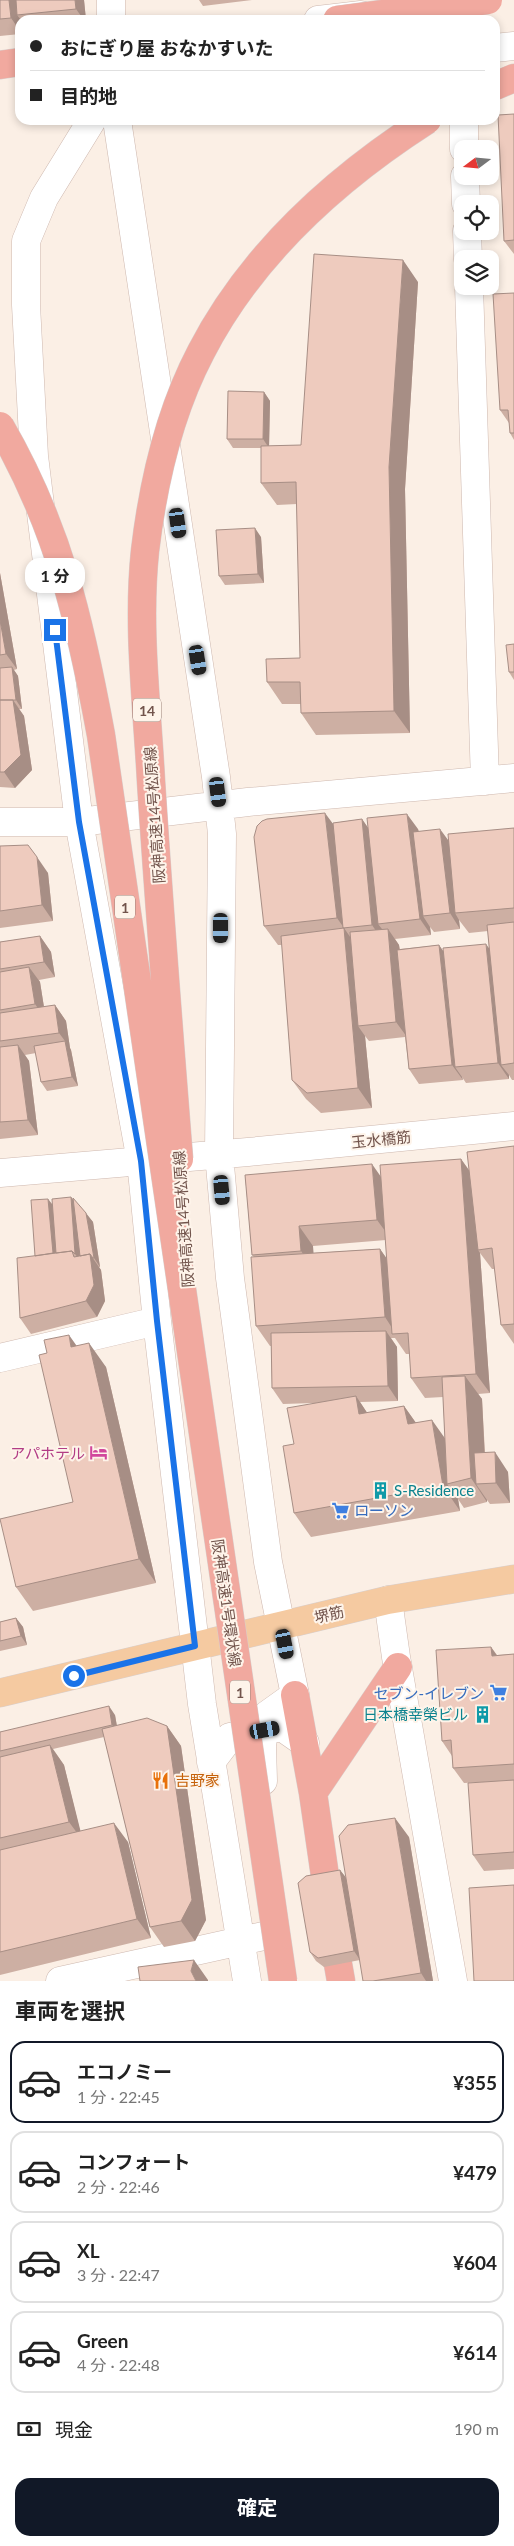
<!DOCTYPE html>
<html lang="ja">
<head>
<meta charset="utf-8">
<style>
	:root { --surface:#fff; --page:#f6f6f6; --text:#222; --muted:#767676; --line:#e0e0e0; --accent:#111827 }
	body { margin:0; font-family:Lato,"Noto Sans JP",sans-serif; background:var(--page); color:var(--text); height:100vh; display:flex; flex-direction:column; font-size:19px; white-space:nowrap }
	* { box-sizing:border-box; margin:0 }
	p { font-size:16px; color:var(--muted) }
	.icon { flex:none; width:28px; height:28px; fill:none; stroke:currentColor; stroke-width:2; stroke-linecap:round; stroke-linejoin:round }
	.map { position:relative; height:1981px; overflow:hidden }
	.drawer { display:flex; flex-direction:column; background:var(--surface); flex:1 }
	.drawer>* { flex:none }
	.hud { position:absolute; left:15px; top:15px; width:485px; height:110px; border-radius:15px; box-shadow:0 2px 8px #0003; display:grid; align-content:center; height:110px; padding:0 15px; background:var(--surface) }
	.needle { width:32px; rotate:254deg }
	.fabs { position:absolute; left:454px; top:140px; display:grid; gap:10px }
	.fabs a { display:grid; place-items:center; width:45px; height:45px; border-radius:10px; background:var(--surface); box-shadow:0 2px 8px #0003; font-size:25px }
	.end { position:absolute; width:22px; height:22px; margin:-11px; border:6px solid #1a73e8; background:#fff; box-shadow:0 0 0 2px #fff }
	.from { border-radius:50% }
	.bubble { position:absolute; height:35px; border-radius:15px; background:var(--surface); box-shadow:0 2px 8px #0003; font-size:16px; font-weight:700; line-height:35px; text-align:center }
	.car { position:absolute; width:15px; height:30px; margin:-15px -8px; border-radius:6px; box-shadow:0 0 4px 1px #0007; background:linear-gradient(#222 24%,#8ab4d8 0 40%,#222 0 76%,#8ab4d8 0 86%,#222 0) }
	.hud b { display:flex; align-items:center; gap:18px; height:48px; font-size:19px }
	.hud b+b { border-top:1px solid var(--line) }
	.hud i { width:12px; height:12px; background:var(--text) }
	ul { padding:0; list-style:none }
	li { display:flex; align-items:center; gap:15px; height:82px; margin:0 10px 8px; padding:0 5px; border:2px solid var(--line); border-radius:15px }
	li div { flex:1 }
	li b { display:block; font-size:19px }
	li em { font-style:normal; font-weight:700 }
	li.active { border-color:var(--accent) }
	li>.icon { width:45px; height:45px; stroke-width:1.5 }
	h2 { padding:0 15px; font-size:22px; line-height:60px }
	.pay { display:flex; align-items:center; gap:12px; height:55px; padding:0 15px; font-size:19px }
	.pay p { margin-inline-start:auto }
	.button { display:flex; gap:10px; margin-top:auto; padding:10px 15px }
	.button a { flex:1; height:58px; border-radius:15px; background:var(--accent); color:#fff; font-size:20px; font-weight:700; line-height:58px; text-align:center }
	.map>svg:first-child { display:block }
	.lines { fill:none; stroke-linecap:round; stroke-linejoin:round }
	.minor-casing { stroke:#ceb8af; stroke-width:29 }
	.major-casing { stroke:#d8cfcd; stroke-width:29 }
	.highway-casing { stroke:#d8cfcd; stroke-width:29 }
	.minor { stroke:#fff; stroke-width:28 }
	.major { stroke:#f5caa1; stroke-width:28 }
	.highway { stroke:#f1a99f; stroke-width:28 }
	.highway-bridge-casing { stroke:#d8cfcd; stroke-width:29; stroke-linecap:butt }
	.highway-bridge { stroke:#f1a99f; stroke-width:28 }
	.wall { fill:#cdafa3; fill-rule:evenodd }
	.shaded-wall { fill:#a78e85 }
	.building { fill:#eecbbe; stroke:#a78e85 }
	.route { stroke:#1a73e8; stroke-width:6 }
	.labels { text-anchor:middle; dominant-baseline:central; stroke-width:4; stroke-linejoin:round; paint-order:stroke }
	.shield { fill:#fef4ea; stroke:#9c847b; stroke-width:1 }
	.shield-label { font-size:14px; font-weight:bold; fill:#72544c }
	.street-label { font-size:15px; fill:#72544c; stroke:#fef4ea }
	.hotel-label { font-size:15px; fill:#b23c85; stroke:#fef4ea; text-anchor:end }
	.culture-label { font-size:15px; fill:#0d838f; stroke:#fef4ea; text-anchor:start }
	.shop-label { font-size:15px; fill:#366cbe; stroke:#fef4ea; text-anchor:start }
	.food-label { font-size:15px; fill:#c56008; stroke:#fef4ea; text-anchor:start }
</style>
</head>
<body>
<div class="map">
<svg width="514" height="1981" viewBox="0 0 514 1981">
	<rect width="100%" height="100%" fill="#fbefe5"/>
	<g class="lines">
		<defs>
			<path id="minor" d="M111,0V20
				M318,20L361,15
				M495,48L514,46
				M92,120L44,198L26,241V305L34,456L79,822L141,1161L157,1321L202,1704L247,1981
				M117,120L216,777L222,834L219,1154L230,1278L268,1562L295,1695L267,1715L262,1745L263,1781
				M464,120V149
				M465,176L466,204
				M467,231L468,259
				M469,286L485,781
				M0,822H79L248,802L514,778
				M0,1173L248,1152L514,1126
				M0,1358L157,1321
				M388,1600L396,1657L453,1981
				M211,1762L230,1737L282,1727L305,1743
				M60,1981L268,1935"/>
			<path id="major" d="M0,1693L388,1600L514,1579"/>
			<path id="highway" d="M0,65L20,62
				M495,86L514,78
				M295,1695L313,1793L326,1883
				M313,1793L398,1667
				M338,1964L341,1981"/>
		</defs>
		<use href="#minor" class="minor-casing"/>
		<use href="#major" class="major-casing"/>
		<use href="#highway" class="highway-casing"/>
		<use href="#minor" class="minor"/>
		<use href="#major" class="major"/>
		<use href="#highway" class="highway"/>
		<defs>
			<path id="highway-bridge" d="M337,20L488,0
				M0,426C59,528 80,621 101,735L283,1981
				M179,1159C169,1033 159,907 151,781C147,705 137,627 145,551C153,483 169,413 201,352C251,255 335,179 427,120"/>
		</defs>
		<use href="#highway-bridge" class="highway-bridge-casing"/>
		<use href="#highway-bridge" class="highway-bridge"/>
	</g>
	<path class="wall" d="M0,0H84L86,20H21L20,34L0,36Z
		M199,0H252L203,6Z
		M514,114V254L504,241Z
		M418,282L405,489L410,733L316,735L301,713V704H282L267,682L300,658L297,504L277,505L261,483V448H233L227,439L264,392L270,401L269,446L301,445Z
		M514,293V440L510,433L509,423L500,410Z
		M261,537L264,583L225,585L219,576Z
		M0,573L17,669L14,670L18,676L22,709H19L24,716L32,770L15,788L0,787Z
		M514,644V680L509,672Z
		M362,819L368,828L418,829L419,831L448,841L514,828V1080H512L509,1075V1079L466,1083L462,1077L463,1080L419,1084L409,1069L405,1037L369,1041L365,1036L372,1108L321,1113L306,1099L292,1080L282,945H278L264,926L333,823ZM459,920L469,933L488,931L489,949L443,951L439,945L400,949L399,945L395,939L431,935L430,927L434,932L460,929Z
		M0,846L48,873L53,921L0,928Z
		M40,936L51,952L55,977L39,980L40,982L44,1007L55,1005L66,1021L70,1048L71,1050L78,1086L47,1091L41,1082L36,1053L25,1055L29,1061L38,1135L0,1139V942Z
		M514,1146V1344L501,1325L495,1269H492L480,1253L490,1393L478,1394L482,1399L485,1453L508,1472L510,1503L490,1504L487,1500V1502L464,1508L458,1499L460,1511L311,1537L294,1513V1444L314,1403L283,1404L272,1388L271,1346H270L256,1326L254,1257L252,1255L245,1175L381,1177L461,1159L469,1170ZM386,1240L387,1259L380,1249L313,1253V1246ZM391,1338H395L406,1354H410L411,1378L425,1398L443,1397L445,1440L416,1423L404,1406L367,1413L360,1402L398,1401L397,1347Z
		M71,1197L93,1222L100,1267H99L101,1270L105,1301L97,1317L31,1334L20,1318L48,1199L53,1205Z
		M76,1346L106,1367L156,1583L33,1611L16,1587L73,1502Z
		M16,1618L23,1627L27,1645L0,1651V1622Z
		M491,1647L497,1655L514,1654V1869L484,1871L473,1855L489,1782L464,1783L453,1768L452,1756L442,1741Z
		M115,1715L117,1726H167L181,1746L206,1920L195,1941L164,1947L150,1927L104,1737L53,1749L64,1765L80,1831L128,1842L151,1938L0,1975V1732Z
		M409,1837L433,1981H363Z
		M340,1870L347,1879L360,1960L324,1967L316,1961L310,1952Z"/>
	<path class="shaded-wall" d="M9,0H19L17,15L21,20L20,31L11,18Z
		M75,0H84L86,20H84L76,9Z
		M403,260L418,282L405,489L410,733L394,711L389,467Z
		M264,392L270,401L269,448L263,439Z
		M255,528L261,537L264,583L258,574Z
		M0,573L17,669L6,654L0,620Z
		M12,667L18,676L22,709L16,700Z
		M13,700L24,716L32,770L15,788L4,772Z
		M325,813L339,832L344,928L357,947L358,1026L365,1036L372,1108L358,1088L344,928L337,918Z
		M407,814L418,829L428,916H423L430,927L431,935L420,919Z
		M362,819L373,835L378,924L382,929L383,941L372,925Z
		M440,829L451,844L455,913L459,920L460,929L450,913Z
		M37,857L48,873L53,921L42,905Z
		M388,929L399,945L407,1037L396,1022Z
		M40,936L51,952L55,977L44,962Z
		M486,944L497,959L501,1065L509,1075V1079L498,1063Z
		M439,945L450,961L455,1067L462,1077L463,1080L452,1065Z
		M29,967L40,982L46,1020L35,1004Z
		M55,1005L66,1021L70,1048L71,1050L78,1086L72,1077L65,1041L59,1033Z
		M18,1045L29,1061L38,1135L28,1120Z
		M461,1159L475,1179L478,1250L480,1253L490,1393L476,1374Z
		M372,1164L386,1184L391,1239L377,1220Z
		M71,1197L77,1206L82,1263L75,1254Z
		M48,1199L54,1207L59,1256L53,1257Z
		M86,1213L93,1222L100,1267L94,1258Z
		M299,1226L313,1246L315,1271L301,1251Z
		M380,1249L394,1269L396,1334L385,1317Z
		M90,1254L101,1270L105,1301L97,1317L86,1301Z
		M386,1331L397,1347L398,1401L388,1386Z
		M69,1335L86,1359L71,1347Z
		M89,1343L106,1367L156,1583L139,1559Z
		M465,1376L482,1399L486,1483L476,1484L487,1500V1502L471,1478Z
		M356,1396L372,1420L359,1414Z
		M404,1406L421,1430L408,1424Z
		M432,1420L449,1444L447,1484L458,1499L460,1511L443,1486Z
		M495,1452L508,1472L510,1503L496,1483Z
		M16,1618L23,1627L27,1645L21,1636Z
		M491,1647L502,1663L492,1656Z
		M109,1706L115,1715L118,1733L112,1725Z
		M167,1726L181,1746L206,1920L195,1941L181,1921Z
		M50,1745L64,1765L83,1841L69,1822Z
		M395,1818L409,1837L433,1981H426L421,1973Z
		M114,1823L128,1842L151,1938L137,1919Z
		M340,1870L347,1879L360,1960L354,1951Z
		M194,1960L208,1980V1981H196L191,1971Z"/>
	<path class="building" d="M0,0H9L11,18L0,19Z
		M16,0H75L76,9L17,15Z
		M514,114V240L504,241L498,115Z
		M314,254L403,260L389,467L394,711L301,713L300,682H267L266,659L300,658L296,482L261,483V446L301,445Z
		M514,293V433H510L508,410H500L493,294Z
		M228,391L264,392L263,439H227Z
		M255,528L258,574L219,576L216,530Z
		M0,620L6,654L0,655Z
		M514,644V672H509L506,645Z
		M12,667L16,700H0V668Z
		M0,700H13L21,755L4,772H0Z
		M325,813L337,918L264,926L254,837L257,826L262,821L267,819Z
		M407,814L420,919L378,924L367,818Z
		M362,819L372,925L343,928L333,823Z
		M514,828V908L455,913L448,834Z
		M440,829L450,913L423,916L413,832Z
		M28,845L37,857L42,905L0,911V846Z
		M514,922V1063L501,1065L487,925Z
		M344,928L358,1088L307,1093L292,1080L281,936Z
		M388,929L396,1022L358,1026L350,932Z
		M40,936L44,962L0,969V942Z
		M486,944L498,1063L455,1067L443,948Z
		M439,945L452,1065L409,1069L397,950Z
		M29,967L35,1004L0,1010V972Z
		M55,1005L59,1033L0,1041V1013Z
		M65,1041L72,1077L41,1082L34,1046Z
		M18,1045L28,1120L0,1122V1047Z
		M514,1146V1324L501,1325L492,1248L478,1250L467,1152Z
		M461,1159L476,1374L411,1378L408,1333L392,1334L380,1165Z
		M372,1164L377,1220L299,1226L301,1251L252,1255L245,1175Z
		M71,1197L75,1254L72,1251L56,1253L52,1199Z
		M73,1198L86,1213L94,1258H93L90,1254L80,1256Z
		M48,1199L53,1253L35,1256L31,1200Z
		M380,1249L385,1317L256,1326L251,1257Z
		M72,1251L74,1257L90,1254L94,1285L86,1301L20,1318L17,1258Z
		M386,1331L388,1386L272,1388L271,1333Z
		M69,1335L71,1347L89,1343L139,1559L16,1587L0,1519L73,1502L39,1355L47,1353L44,1340Z
		M465,1376L471,1478L447,1484L442,1377Z
		M356,1396L359,1414L404,1406L408,1424L432,1420L443,1486L294,1513L283,1446L294,1444L287,1408Z
		M495,1452L496,1483L476,1484L474,1453Z
		M16,1618L21,1636L0,1641V1622Z
		M491,1647L492,1656L514,1654V1764L453,1768L451,1740L442,1741L436,1650Z
		M109,1706L112,1725L0,1751V1732Z
		M147,1718L167,1726L192,1900L181,1921L150,1927L102,1729Z
		M50,1745L69,1822L0,1838V1757Z
		M514,1780V1852L473,1855L468,1783Z
		M395,1818L421,1973L373,1981H363L339,1836L348,1825Z
		M114,1823L137,1919L0,1952V1850Z
		M340,1870L354,1951L318,1958L310,1952L298,1883L306,1876Z
		M514,1885V1981H474L469,1888Z
		M194,1960L191,1971L196,1981H140L138,1967Z"/>
	<g class="lines">
		<path class="route" d="M55,630L79,822L141,1161L157,1321L195,1646L74,1676"/>
	</g>
	<defs>
		<symbol id="hotel-bare" viewBox="-9 -9 18 18"><path d="M-6-4.5h1.5V1H6V5H4.5V3h-9V5H-6ZM-4 0a1.8 1.8 0 1 1 3.6 0ZM.5 0V-2.5h3Q6-2.5 6 0Z" fill="#d1479c" stroke="#fef4ea" stroke-width="2.5" paint-order="stroke"/></symbol>
		<symbol id="building-bare" viewBox="-9 -9 18 18"><path d="M-4-6H4V6H1V3H-1V6H-4ZM-2.5-4.3h1.7v1.8h-1.7ZM.8-4.3h1.7v1.8H.8ZM-2.5-1h1.7V.8h-1.7ZM.8-1h1.7V.8H.8Z" fill="#0f9aa8" stroke="#fef4ea" stroke-width="2.5" paint-order="stroke"/></symbol>
		<symbol id="supermarket-bare" viewBox="-9 -9 18 18"><path d="M-6-5.5h2.5l.6 2H6L4.5 2H-2.5L-4.4-4H-6ZM-1.5 3.2a1.3 1.3 0 1 0 .1 0ZM3 3.2a1.3 1.3 0 1 0 .1 0Z" fill="#3f7fe0" stroke="#fef4ea" stroke-width="2.5" paint-order="stroke"/></symbol>
		<symbol id="restaurant-bare" viewBox="-9 -9 18 18"><path d="M-5-6h1v4h1v-4h1v4h1v-4h1v5L-1.5 .5V6h-2V.5L-5-1ZM5-6V6H3V1.5H1.5Q1.5-4 5-6Z" fill="#e8710a" stroke="#fef4ea" stroke-width="2.5" paint-order="stroke"/></symbol>
	</defs>
	<g fill-rule="evenodd">
		<use href="#hotel-bare" x="86" y="1440" width="25" height="25"/>
		<use href="#building-bare" x="368" y="1478" width="25" height="25"/>
		<use href="#supermarket-bare" x="328" y="1498" width="25" height="25"/>
		<use href="#supermarket-bare" x="486" y="1680" width="25" height="25"/>
		<use href="#building-bare" x="470" y="1702" width="25" height="25"/>
		<use href="#restaurant-bare" x="148" y="1768" width="25" height="25"/>
	</g>
	<g class="labels">
		<g class="shield">
			<rect x="133" y="698.5" width="28" height="23" rx="4"/>
			<rect x="115" y="895.5" width="20" height="23" rx="4"/>
			<rect x="230" y="1680.5" width="20" height="23" rx="4"/>
		</g>
		<g class="shield-label">
			<text x="147" y="710">14</text>
			<text x="125" y="907">1</text>
			<text x="240" y="1692">1</text>
		</g>
		<g class="street-label">
			<text transform="translate(154 815) rotate(-94)">阪神高速14号松原線</text>
			<text transform="translate(381 1139) rotate(-6)">玉水橋筋</text>
			<text transform="translate(183 1219) rotate(-94)">阪神高速14号松原線</text>
			<text transform="translate(227 1603) rotate(82)">阪神高速1号環状線</text>
			<text transform="translate(329 1614) rotate(-13)">堺筋</text>
		</g>
		<g class="hotel-label">
			<text x="85" y="1453">アパホテル</text>
		</g>
		<g class="culture-label">
			<text x="394" y="1490">S-Residence</text>
			<text x="468" y="1714" text-anchor="end">日本橋幸榮ビル</text>
		</g>
		<g class="shop-label">
			<text x="354" y="1510">ローソン</text>
			<text x="484" y="1693" text-anchor="end">セブン-イレブン</text>
		</g>
		<g class="food-label">
			<text x="175" y="1780">吉野家</text>
		</g>
	</g>
</svg>
<div class="fabs">
<a><svg class="needle" viewBox="-14 -14 28 28"><path d="M0-13l5 13h-10z" fill="#e53935"/><path d="M0 13l5-13h-10z" fill="#767676"/></svg></a>
<a><svg class="icon" aria-label="locate" viewBox="0 0 24 24"><circle cx="12" cy="12" r="6"/><path d="M12 2v4M12 18v4M2 12h4M18 12h4"/></svg></a>
<a><svg class="icon" aria-label="layers" viewBox="0 0 24 24"><path d="M12 4l9 5-9 5-9-5zM3 14l9 5 9-5"/></svg></a>
</div>
<i class="end from" style="left:74px;top:1676px"></i>
<i class="end" style="left:55px;top:630px"></i>
<div class="bubble" style="left:25px;top:558px;width:60px">1 分</div>
<i class="car" style="left:178px;top:523px;rotate:172deg"></i>
<i class="car" style="left:198px;top:660px;rotate:171deg"></i>
<i class="car" style="left:218px;top:792px;rotate:173deg"></i>
<i class="car" style="left:221px;top:928px;rotate:180deg"></i>
<i class="car" style="left:222px;top:1190px;rotate:175deg"></i>
<i class="car" style="left:285px;top:1644px;rotate:169deg"></i>
<i class="car" style="left:265px;top:1730px;rotate:80deg"></i>
<div class="hud">
<b><i class="from"></i>おにぎり屋 おなかすいた</b>
<b><i></i>目的地</b>
</div>
</div>
<section class="drawer">
<h2>車両を選択</h2>
<ul>
<li class="active"><svg class="icon" aria-label="car" viewBox="0 0 24 24"><path d="M5 17H2v-5l4-1 3-4h7l3 4 3 1v5h-3M9 17h6M6 11h13"/><circle cx="7" cy="17" r="2"/><circle cx="17" cy="17" r="2"/></svg><div><b>エコノミー</b><p>1 分 · 22:45</p></div><em>¥355</em></li>
<li><svg class="icon" aria-label="car" viewBox="0 0 24 24"><path d="M5 17H2v-5l4-1 3-4h7l3 4 3 1v5h-3M9 17h6M6 11h13"/><circle cx="7" cy="17" r="2"/><circle cx="17" cy="17" r="2"/></svg><div><b>コンフォート</b><p>2 分 · 22:46</p></div><em>¥479</em></li>
<li><svg class="icon" aria-label="car" viewBox="0 0 24 24"><path d="M5 17H2v-5l4-1 3-4h7l3 4 3 1v5h-3M9 17h6M6 11h13"/><circle cx="7" cy="17" r="2"/><circle cx="17" cy="17" r="2"/></svg><div><b>XL</b><p>3 分 · 22:47</p></div><em>¥604</em></li>
<li><svg class="icon" aria-label="car" viewBox="0 0 24 24"><path d="M5 17H2v-5l4-1 3-4h7l3 4 3 1v5h-3M9 17h6M6 11h13"/><circle cx="7" cy="17" r="2"/><circle cx="17" cy="17" r="2"/></svg><div><b>Green</b><p>4 分 · 22:48</p></div><em>¥614</em></li>
</ul>
<div class="pay"><svg class="icon" aria-label="cash" viewBox="0 0 24 24"><path d="M3 7h18v10H3z"/><circle cx="12" cy="12" r="2"/></svg>現金<p>190 m</p></div>
<div class="button"><a>確定</a></div>
</section>
</body>
</html>
